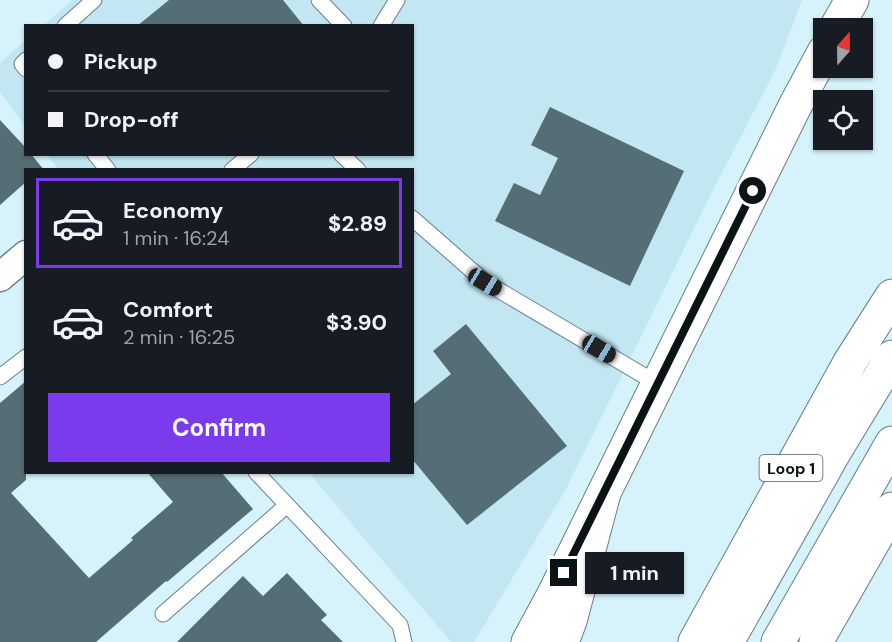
<!DOCTYPE html>
<html lang="en">
<head>
<meta charset="utf-8">
<style>
	:root { --surface:#171b24; --page:#20242c; --text:#f1f3f6; --muted:#9ea1a6; --line:#363941; --accent:#7c3aed }
	body { margin:0; font-family:"DM Sans",sans-serif; background:var(--page); color:var(--text); height:100vh; display:flex; flex-direction:column; font-size:22px; white-space:nowrap }
	* { box-sizing:border-box; margin:0 }
	p { font-size:20px; color:var(--muted) }
	.icon { flex:none; width:33px; height:33px; fill:none; stroke:currentColor; stroke-width:2; stroke-linecap:round; stroke-linejoin:round }
	.map { position:relative; flex:1; overflow:hidden }
	.side { position:absolute; left:24px; top:168px; width:390px; height:306px; display:flex; flex-direction:column; background:var(--surface); border-radius:0px; box-shadow:0 2px 4px #0004 }
	.side>* { flex:none }
	.top-card { position:absolute; left:24px; top:24px; width:390px; height:132px; border-radius:0px; box-shadow:0 2px 4px #0004; display:grid; align-content:center; height:132px; padding:0 24px; background:var(--surface) }
	.needle { width:39px; rotate:20deg }
	.fabs { position:absolute; left:813px; top:18px; display:grid; gap:12px }
	.fabs a { display:grid; place-items:center; width:60px; height:60px; border-radius:0px; background:var(--surface); box-shadow:0 2px 4px #0004; font-size:30px }
	.end { position:absolute; width:27px; height:27px; margin:-14px; border:8px solid #0a1417; background:#fff; box-shadow:0 0 0 3px #fff }
	.from { border-radius:50% }
	.bubble { position:absolute; height:42px; border-radius:0px; background:var(--surface); box-shadow:0 2px 4px #0004; font-size:20px; font-weight:700; line-height:42px; text-align:center }
	.car { position:absolute; width:18px; height:36px; margin:-18px -9px; border-radius:8px; box-shadow:0 0 4px 2px #0007; background:linear-gradient(#222 24%,#8ab4d8 0 40%,#222 0 76%,#8ab4d8 0 86%,#222 0) }
	.top-card b { display:flex; align-items:center; gap:21px; height:57px; font-size:22px }
	.top-card b+b { border-top:2px solid var(--line) }
	.top-card i { width:15px; height:15px; background:var(--text) }
	ul { padding:10px 0 0; list-style:none }
	li { display:flex; align-items:center; gap:18px; height:90px; margin:0 12px 9px; padding:0 12px; border:3px solid transparent; border-radius:0px }
	li div { flex:1 }
	li b { display:block; font-size:22px }
	li em { font-style:normal; font-weight:700 }
	li.selected { border-color:var(--accent) }
	li>.icon { width:54px; height:54px; stroke-width:1.5 }
	.button { display:flex; gap:12px; margin-top:auto; padding:12px 24px }
	.button a { flex:1; height:69px; border-radius:0px; background:var(--accent); color:#fff; font-size:24px; font-weight:700; line-height:69px; text-align:center }
	.map>svg:first-child { display:block }
	.built { fill:#c2e7f2 }
	.building { fill:#556e75 }
	.lines { fill:none; stroke-linecap:round; stroke-linejoin:round }
	.service-casing { stroke:#657f86; stroke-width:17 }
	.minor-casing { stroke:#657f86; stroke-width:31 }
	.secondary-casing { stroke:#657f86; stroke-width:35 }
	.motorway-casing { stroke:#657f86; stroke-width:35 }
	.service { stroke:#fff; stroke-width:15 }
	.minor { stroke:#fff; stroke-width:28 }
	.secondary { stroke:#fff; stroke-width:33 }
	.motorway { stroke:#fff; stroke-width:33 }
	.route { stroke:#0a1417; stroke-width:8 }
	.labels { text-anchor:middle; dominant-baseline:central; stroke-width:6; stroke-linejoin:round; paint-order:stroke }
	.shield { fill:#fff; stroke:#545a5d; stroke-width:1.5 }
	.shield-label { font-size:16px; font-weight:bold; fill:#0a1417 }
</style>
</head>
<body>
<div class="map">
<svg width="892" height="642" viewBox="0 0 892 642">
	<rect width="100%" height="100%" fill="#d6f3fb"/>
	<path class="built" d="M72,0H802L775,71L714,188L566,489L474,642H451L309,473L412,472V170H59L47,155L412,154V26H43Z
		M25,41V126L0,92V63Z"/>
	<path class="building" d="M169,0H283L304,26H137Z
		M550,107L684,171L630,286L495,221L514,183L540,195L558,158L531,145Z
		M0,120L26,148V154H31L44,170H26V182L0,205Z
		M466,324L567,446L467,525L412,459V405L451,374L433,351Z
		M26,381V480L11,493L89,578L133,540L131,538L173,502L147,472H221L253,509L167,582L166,581L96,642H0V403Z
		M287,573L327,615L321,620L343,642H177L243,576L263,596Z"/>
	<g class="lines">
		<defs>
			<path id="service" d="M319,0L344,26
				M65,26L94,0
				M381,26L397,0
				M26,60L22,64L26,69
				M95,154L108,170
				M341,154L358,170
				M232,170L251,154
				M412,218L485,282L658,384
				M0,377L26,357
				M256,472L400,625L404,642
				M163,614L286,506"/>
			<path id="minor" d="M0,277L26,255"/>
			<path id="secondary" d="M836,28L852,0
				M528,642L554,594L795,106L824,52"/>
			<path id="motorway" d="M562,642L570,621L604,493
				M695,642L850,362L892,296
				M727,642L835,451L892,357
				M778,642L892,443
				M816,642L892,509"/>
		</defs>
		<use href="#service" class="service-casing"/>
		<use href="#minor" class="minor-casing"/>
		<use href="#secondary" class="secondary-casing"/>
		<use href="#motorway" class="motorway-casing"/>
		<use href="#service" class="service"/>
		<use href="#minor" class="minor"/>
		<use href="#secondary" class="secondary"/>
		<use href="#motorway" class="motorway"/>
	</g>
	<g class="lines">
		<path class="route" d="M564,573L753,191"/>
	</g>
	<g class="labels">
		<rect class="shield" x="759.5" y="455" width="63" height="26" rx="4.5"/>
		<g class="shield-label">
			<text x="791" y="468">Loop 1</text>
		</g>
	</g>
</svg>
<div class="fabs">
<a><svg class="needle" viewBox="-14 -14 28 28"><path d="M0-13l5 13h-10z" fill="#e53935"/><path d="M0 13l5-13h-10z" fill="#9ea1a6"/></svg></a>
<a><svg class="icon" aria-label="locate" viewBox="0 0 24 24"><circle cx="12" cy="12" r="6"/><path d="M12 2v4M12 18v4M2 12h4M18 12h4"/></svg></a>
</div>
<i class="end from" style="left:753px;top:191px"></i>
<i class="end" style="left:564px;top:573px"></i>
<div class="bubble" style="left:585px;top:552px;width:99px">1 min</div>
<i class="car" style="left:485px;top:282px;rotate:121deg"></i>
<i class="car" style="left:599px;top:349px;rotate:121deg"></i>
<div class="top-card">
<b><i class="from"></i>Pickup</b>
<b><i></i>Drop-off</b>
</div>
<section class="side">
<ul>
<li class="selected"><svg class="icon" aria-label="car" viewBox="0 0 24 24"><path d="M5 17H2v-5l4-1 3-4h7l3 4 3 1v5h-3M9 17h6M6 11h13"/><circle cx="7" cy="17" r="2"/><circle cx="17" cy="17" r="2"/></svg><div><b>Economy</b><p>1 min · 16:24</p></div><em>$2.89</em></li>
<li><svg class="icon" aria-label="car" viewBox="0 0 24 24"><path d="M5 17H2v-5l4-1 3-4h7l3 4 3 1v5h-3M9 17h6M6 11h13"/><circle cx="7" cy="17" r="2"/><circle cx="17" cy="17" r="2"/></svg><div><b>Comfort</b><p>2 min · 16:25</p></div><em>$3.90</em></li>
</ul>
<div class="button"><a>Confirm</a></div>
</section>
</div>
</body>
</html>
